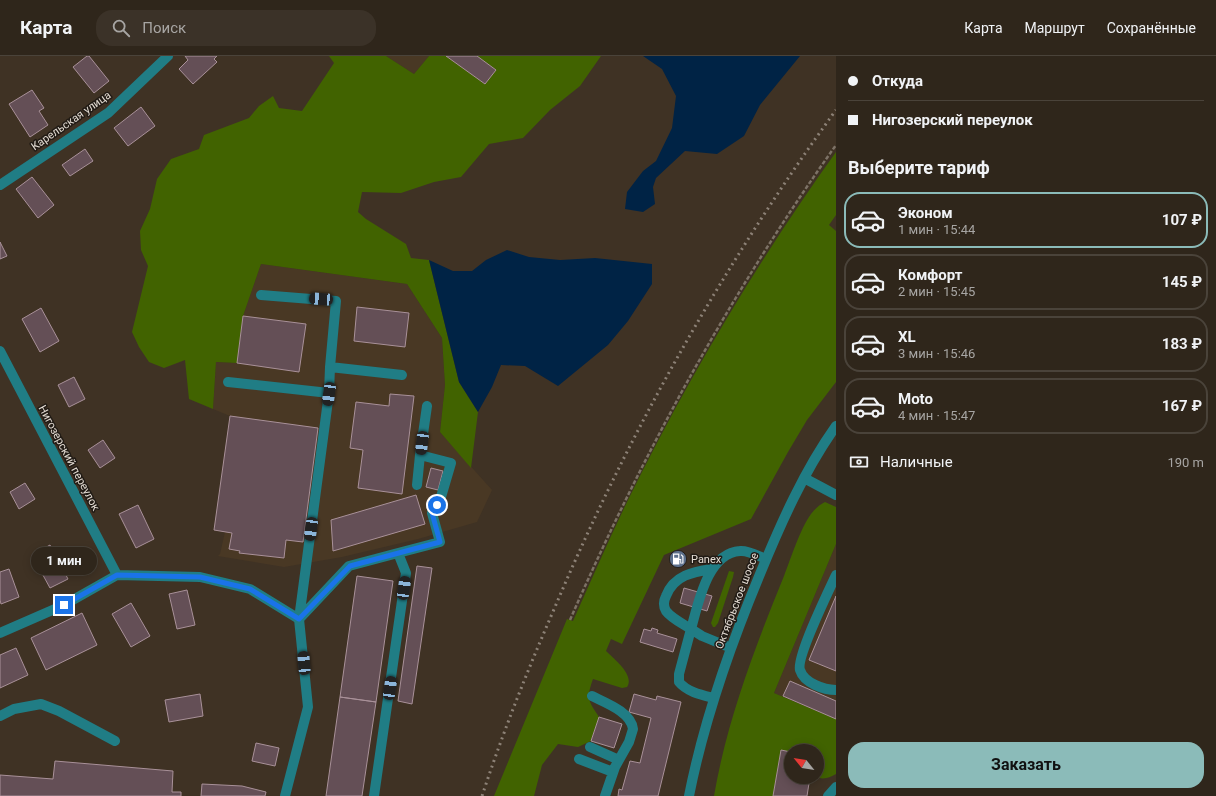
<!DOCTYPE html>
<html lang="ru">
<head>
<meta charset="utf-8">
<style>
	:root { --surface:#2f261b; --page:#3b3228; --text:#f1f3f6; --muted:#a7a5a3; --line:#4a433a; --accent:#8bbbb9 }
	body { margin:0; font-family:Roboto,sans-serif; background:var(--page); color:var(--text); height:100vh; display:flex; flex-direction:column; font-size:15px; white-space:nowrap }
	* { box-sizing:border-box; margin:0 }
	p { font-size:13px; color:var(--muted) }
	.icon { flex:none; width:22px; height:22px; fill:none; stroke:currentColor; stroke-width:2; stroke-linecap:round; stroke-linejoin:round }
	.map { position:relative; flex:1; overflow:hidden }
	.side { display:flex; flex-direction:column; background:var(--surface); width:380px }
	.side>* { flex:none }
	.hud { display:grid; align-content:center; height:88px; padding:0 12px; background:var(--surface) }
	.needle { width:26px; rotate:300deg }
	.buttons { position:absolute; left:784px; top:688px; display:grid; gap:8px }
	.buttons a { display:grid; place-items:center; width:40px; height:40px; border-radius:50%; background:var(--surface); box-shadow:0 2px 10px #0003,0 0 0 1px var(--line); font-size:20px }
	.end { position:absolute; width:18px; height:18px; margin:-9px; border:5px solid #1a73e8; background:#fff; box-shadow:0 0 0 2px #fff }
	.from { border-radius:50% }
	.bubble { position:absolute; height:28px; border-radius:14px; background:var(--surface); box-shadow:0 2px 10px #0003,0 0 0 1px var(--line); font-size:13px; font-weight:700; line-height:28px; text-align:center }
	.car { position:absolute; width:12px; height:24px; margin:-12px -6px; border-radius:5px; box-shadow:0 0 3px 1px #0007; background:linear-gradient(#222 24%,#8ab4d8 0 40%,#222 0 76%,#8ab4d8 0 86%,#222 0) }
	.hud b { display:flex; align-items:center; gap:14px; height:38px; font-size:15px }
	.hud b+b { border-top:1px solid var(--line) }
	.hud i { width:10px; height:10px; background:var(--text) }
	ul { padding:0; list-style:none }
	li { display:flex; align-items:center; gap:12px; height:56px; margin:0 8px 6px; padding:0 4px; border:2px solid var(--line); border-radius:16px }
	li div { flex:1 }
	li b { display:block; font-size:15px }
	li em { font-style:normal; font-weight:700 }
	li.on { border-color:var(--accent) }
	li>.icon { width:36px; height:36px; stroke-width:1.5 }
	h2 { padding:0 12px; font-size:18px; line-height:48px }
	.pay { display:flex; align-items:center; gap:10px; height:44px; padding:0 12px; font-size:15px }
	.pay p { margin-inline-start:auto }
	.action { display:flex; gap:8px; margin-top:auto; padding:8px 12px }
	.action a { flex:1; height:46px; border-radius:16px; background:var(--accent); color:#111; font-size:16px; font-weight:700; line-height:46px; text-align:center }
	header { display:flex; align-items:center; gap:24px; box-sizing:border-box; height:56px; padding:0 20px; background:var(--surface); border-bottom:1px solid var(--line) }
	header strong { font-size:19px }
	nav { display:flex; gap:22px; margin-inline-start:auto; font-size:14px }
	.search { width:280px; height:36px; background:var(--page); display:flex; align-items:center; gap:10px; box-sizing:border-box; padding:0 14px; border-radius:16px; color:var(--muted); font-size:15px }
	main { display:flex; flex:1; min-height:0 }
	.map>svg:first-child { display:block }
	.built { fill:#493824 }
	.green { fill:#416300 }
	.water { fill:#002345 }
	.building { fill:#644f56; stroke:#a99199 }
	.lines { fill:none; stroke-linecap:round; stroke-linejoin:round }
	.path { stroke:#7d7266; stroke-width:2.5; stroke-dasharray:4 2; stroke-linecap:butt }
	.minor { stroke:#207d85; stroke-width:10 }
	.rail { stroke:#8d8277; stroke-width:3; stroke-dasharray:2 4; stroke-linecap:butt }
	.route { stroke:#1a73e8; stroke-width:5 }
	.labels { text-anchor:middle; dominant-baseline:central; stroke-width:3; stroke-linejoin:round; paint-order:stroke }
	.street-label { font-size:11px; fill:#e5ddd4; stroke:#211b15 }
	.poi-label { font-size:11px; fill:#e5ddd4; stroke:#211b15; text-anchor:start }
</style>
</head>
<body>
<header>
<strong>Карта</strong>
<div class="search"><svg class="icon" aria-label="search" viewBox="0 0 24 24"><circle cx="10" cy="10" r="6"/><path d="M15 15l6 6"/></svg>Поиск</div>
<nav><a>Карта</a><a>Маршрут</a><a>Сохранённые</a></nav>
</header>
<main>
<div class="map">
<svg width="836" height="740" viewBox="0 0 836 740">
	<rect width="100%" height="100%" fill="#3f3224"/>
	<path class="built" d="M386,0H429L414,18Z
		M261,208L407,228L442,282L445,329L440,376L492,434L477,466L418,483L342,501L284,511L218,500L220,498L225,476L214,474L230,360L213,353L216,306L237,307L243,260Z
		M836,488V663L774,637Z"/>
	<path class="green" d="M329,0H386L414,18L429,0H446L485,28L496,14L477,0H601L580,30L550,54L523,82L489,88L461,121L434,126L401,137L362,136L358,156L366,163L406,188L411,202L429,204L459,326L478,356L471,412L440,376L445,329L442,282L407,228L261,208L243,260L237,307L216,306L213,353L189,343L185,304L164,312L149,306L139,291L132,276L148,210L141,194L140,175L150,153L157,123L171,103L199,93L204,79L249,62L259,50L273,40L279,52L302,55L334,7Z
		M836,96V159L829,169L836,175V326L807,364L788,396L751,463L664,499L622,588L611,583L606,595C614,603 635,619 627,631L622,632L593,623C586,643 588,644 599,661L591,685L578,691L558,688L542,709L534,740H494L567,563L573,565C591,525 608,485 627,446C687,324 757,206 836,96Z
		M825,446L836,451V488L774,637L836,663V718C829,722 824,724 815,721H817V695H791V696L781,694L773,740H714C727,664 755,591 784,520C791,502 800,473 811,458C815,453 819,449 825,446Z
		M729,515L734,516L733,521L718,567L715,571H713L711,567Z"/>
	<path class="water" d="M643,0H800L760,49L744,80L717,98L685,95L656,122L653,131L655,148L643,156L625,153L627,136L643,115L656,105L672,72L676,40L662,13Z
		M507,194L529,201L560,204L595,202L652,208V228L628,265L608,289L558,330L525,310L501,309L492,331L478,356L459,326L429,204L453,215H472L486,204Z"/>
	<path class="building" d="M87,0H89L109,25L94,37L73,11Z
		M185,0H217L214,3L217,6L193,28L179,13L188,4Z
		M446,0H477L496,14L485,28Z
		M32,34L44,52L39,55L48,69L30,81L9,48Z
		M141,51L155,70L128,90L114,72Z
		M85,93L93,105L70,120L62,109Z
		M32,121L54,149L38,162L16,133Z
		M0,186L7,200L0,203Z
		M357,251L409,257L405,291L354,285Z
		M41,252L59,285L40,296L22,263Z
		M243,260L306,268L299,316L237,307Z
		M74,321L85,343L69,351L58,329Z
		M390,338L414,340L402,438L358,432L363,394L350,392L356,346L389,350Z
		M230,360L318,372L303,486L286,484L284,502L239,497L240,495L229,493L232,477L214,474Z
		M103,384L115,402L100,412L88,394Z
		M431,412L443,415L438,434L426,431Z
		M25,427L35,443L19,453L10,436Z
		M416,439L425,468L333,495L331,464Z
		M138,449L154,483L136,492L119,458Z
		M50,489L68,523L50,532L32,499Z
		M681,498L683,502L674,507L672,503Z
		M417,510L432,512L412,648L398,645Z
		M9,513L19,541L1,548L0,544V516Z
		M357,520L393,525L376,646L340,641Z
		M684,532L712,540L707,555L680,547Z
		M187,534L195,569L177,573L169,538Z
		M836,540V615L809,604Z
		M131,547L150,580L131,591L112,558Z
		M82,557L97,589L46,614L31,582Z
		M652,572L658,574L657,577L677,583L673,596L640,586L644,573L651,575Z
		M16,592L28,619L0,632V599Z
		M790,625L836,645V663L783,640Z
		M200,638L203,660L169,666L165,644Z
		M634,638L656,644L657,640L681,646L658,740H618L619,733L622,734L630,705L640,707L651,662L629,656Z
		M340,641L376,646L362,740H326Z
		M599,661L622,668L614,692L591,685Z
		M256,687L279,692L275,710L252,705Z
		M781,694L791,696V721H810L807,740H773Z
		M55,705L173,715L172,736H181V740H0V719L53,723Z
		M202,728L242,730L266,736L265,740H201Z"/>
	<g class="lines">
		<path class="path" d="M570,564C643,397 730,238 836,89"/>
		<path class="minor" d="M0,129L108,57L168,0
			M261,239L336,245L330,311
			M0,295L117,519
			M228,326L329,337
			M420,399L427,350
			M804,422L836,439
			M398,497L440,486L432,457L441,441L451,407L420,399L417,429
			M712,513C693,516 674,519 666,540C664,544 663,550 666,555C671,562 683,568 691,573L679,618V626C687,636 702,639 714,642
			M836,519C829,534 796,602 800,614C804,627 824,634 836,634
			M0,577L64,549L117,519L200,521L250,533L299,563L308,651L285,740
			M731,592L702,580L691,573C698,549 707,497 740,495C748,494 758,500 766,503
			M592,640C606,647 631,656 633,673L629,686L615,711L605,740
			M0,660L14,653L41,648L59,655L115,685
			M590,691L619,704
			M579,703L613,716
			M374,740L406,517L398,497L349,510L299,563L329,337L330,311L402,319
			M689,740C704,664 730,590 760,518C781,467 804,415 836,370
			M828,740L836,731"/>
		<path class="rail" d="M482,740C503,676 528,613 555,551C629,376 724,208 836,54"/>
	</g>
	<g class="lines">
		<path class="route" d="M64,549L117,519L200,521L250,533L299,563L350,510L440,486L432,457L437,449"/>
	</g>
	<defs>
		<symbol id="fuel-disc" viewBox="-11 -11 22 22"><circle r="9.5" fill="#5c6f8a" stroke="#211b15"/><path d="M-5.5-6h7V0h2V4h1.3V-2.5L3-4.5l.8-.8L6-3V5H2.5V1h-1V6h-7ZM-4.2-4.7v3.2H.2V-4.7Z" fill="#fff"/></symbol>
	</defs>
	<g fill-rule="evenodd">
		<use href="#fuel-disc" x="668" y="493" width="20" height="20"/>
	</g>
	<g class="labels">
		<g class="street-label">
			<text transform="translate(71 65) rotate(-35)">Карельская улица</text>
			<text transform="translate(69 402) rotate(62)">Нигозерский переулок</text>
			<text transform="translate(737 545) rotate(-69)">Октябрьское шоссе</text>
		</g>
		<g class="poi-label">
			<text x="691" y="503">Panex</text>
		</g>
	</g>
</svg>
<div class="buttons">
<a><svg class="needle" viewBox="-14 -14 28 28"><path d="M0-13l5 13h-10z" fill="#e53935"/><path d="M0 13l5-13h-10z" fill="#a7a5a3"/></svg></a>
</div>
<i class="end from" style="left:437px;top:449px"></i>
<i class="end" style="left:64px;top:549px"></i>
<div class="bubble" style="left:31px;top:491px;width:66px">1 мин</div>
<i class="car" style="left:321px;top:243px;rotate:274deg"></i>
<i class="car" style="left:329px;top:338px;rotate:188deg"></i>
<i class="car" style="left:422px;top:387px;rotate:187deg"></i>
<i class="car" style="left:311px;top:473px;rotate:188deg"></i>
<i class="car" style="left:404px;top:532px;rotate:8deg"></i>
<i class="car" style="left:304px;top:607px;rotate:355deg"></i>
<i class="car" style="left:390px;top:632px;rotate:8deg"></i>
</div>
<section class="side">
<div class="hud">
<b><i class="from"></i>Откуда</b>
<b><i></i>Нигозерский переулок</b>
</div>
<h2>Выберите тариф</h2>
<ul>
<li class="on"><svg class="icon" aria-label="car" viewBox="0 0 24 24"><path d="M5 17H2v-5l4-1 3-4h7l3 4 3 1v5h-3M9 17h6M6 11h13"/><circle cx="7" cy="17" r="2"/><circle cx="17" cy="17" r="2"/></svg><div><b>Эконом</b><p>1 мин · 15:44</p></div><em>107 ₽</em></li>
<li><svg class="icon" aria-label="car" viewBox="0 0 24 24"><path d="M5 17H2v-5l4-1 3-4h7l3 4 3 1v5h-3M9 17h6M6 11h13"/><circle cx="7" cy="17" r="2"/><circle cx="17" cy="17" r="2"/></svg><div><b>Комфорт</b><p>2 мин · 15:45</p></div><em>145 ₽</em></li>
<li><svg class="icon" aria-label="car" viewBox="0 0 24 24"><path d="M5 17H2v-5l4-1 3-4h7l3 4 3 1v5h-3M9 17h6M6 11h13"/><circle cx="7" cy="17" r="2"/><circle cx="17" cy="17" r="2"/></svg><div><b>XL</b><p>3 мин · 15:46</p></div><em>183 ₽</em></li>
<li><svg class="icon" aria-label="car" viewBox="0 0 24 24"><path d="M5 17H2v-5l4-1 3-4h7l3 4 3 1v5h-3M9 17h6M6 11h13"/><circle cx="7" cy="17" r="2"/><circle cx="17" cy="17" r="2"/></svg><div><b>Moto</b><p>4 мин · 15:47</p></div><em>167 ₽</em></li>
</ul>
<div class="pay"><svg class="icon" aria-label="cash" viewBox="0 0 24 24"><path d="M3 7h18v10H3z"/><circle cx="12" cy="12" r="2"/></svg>Наличные<p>190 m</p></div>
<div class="action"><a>Заказать</a></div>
</section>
</main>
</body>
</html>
